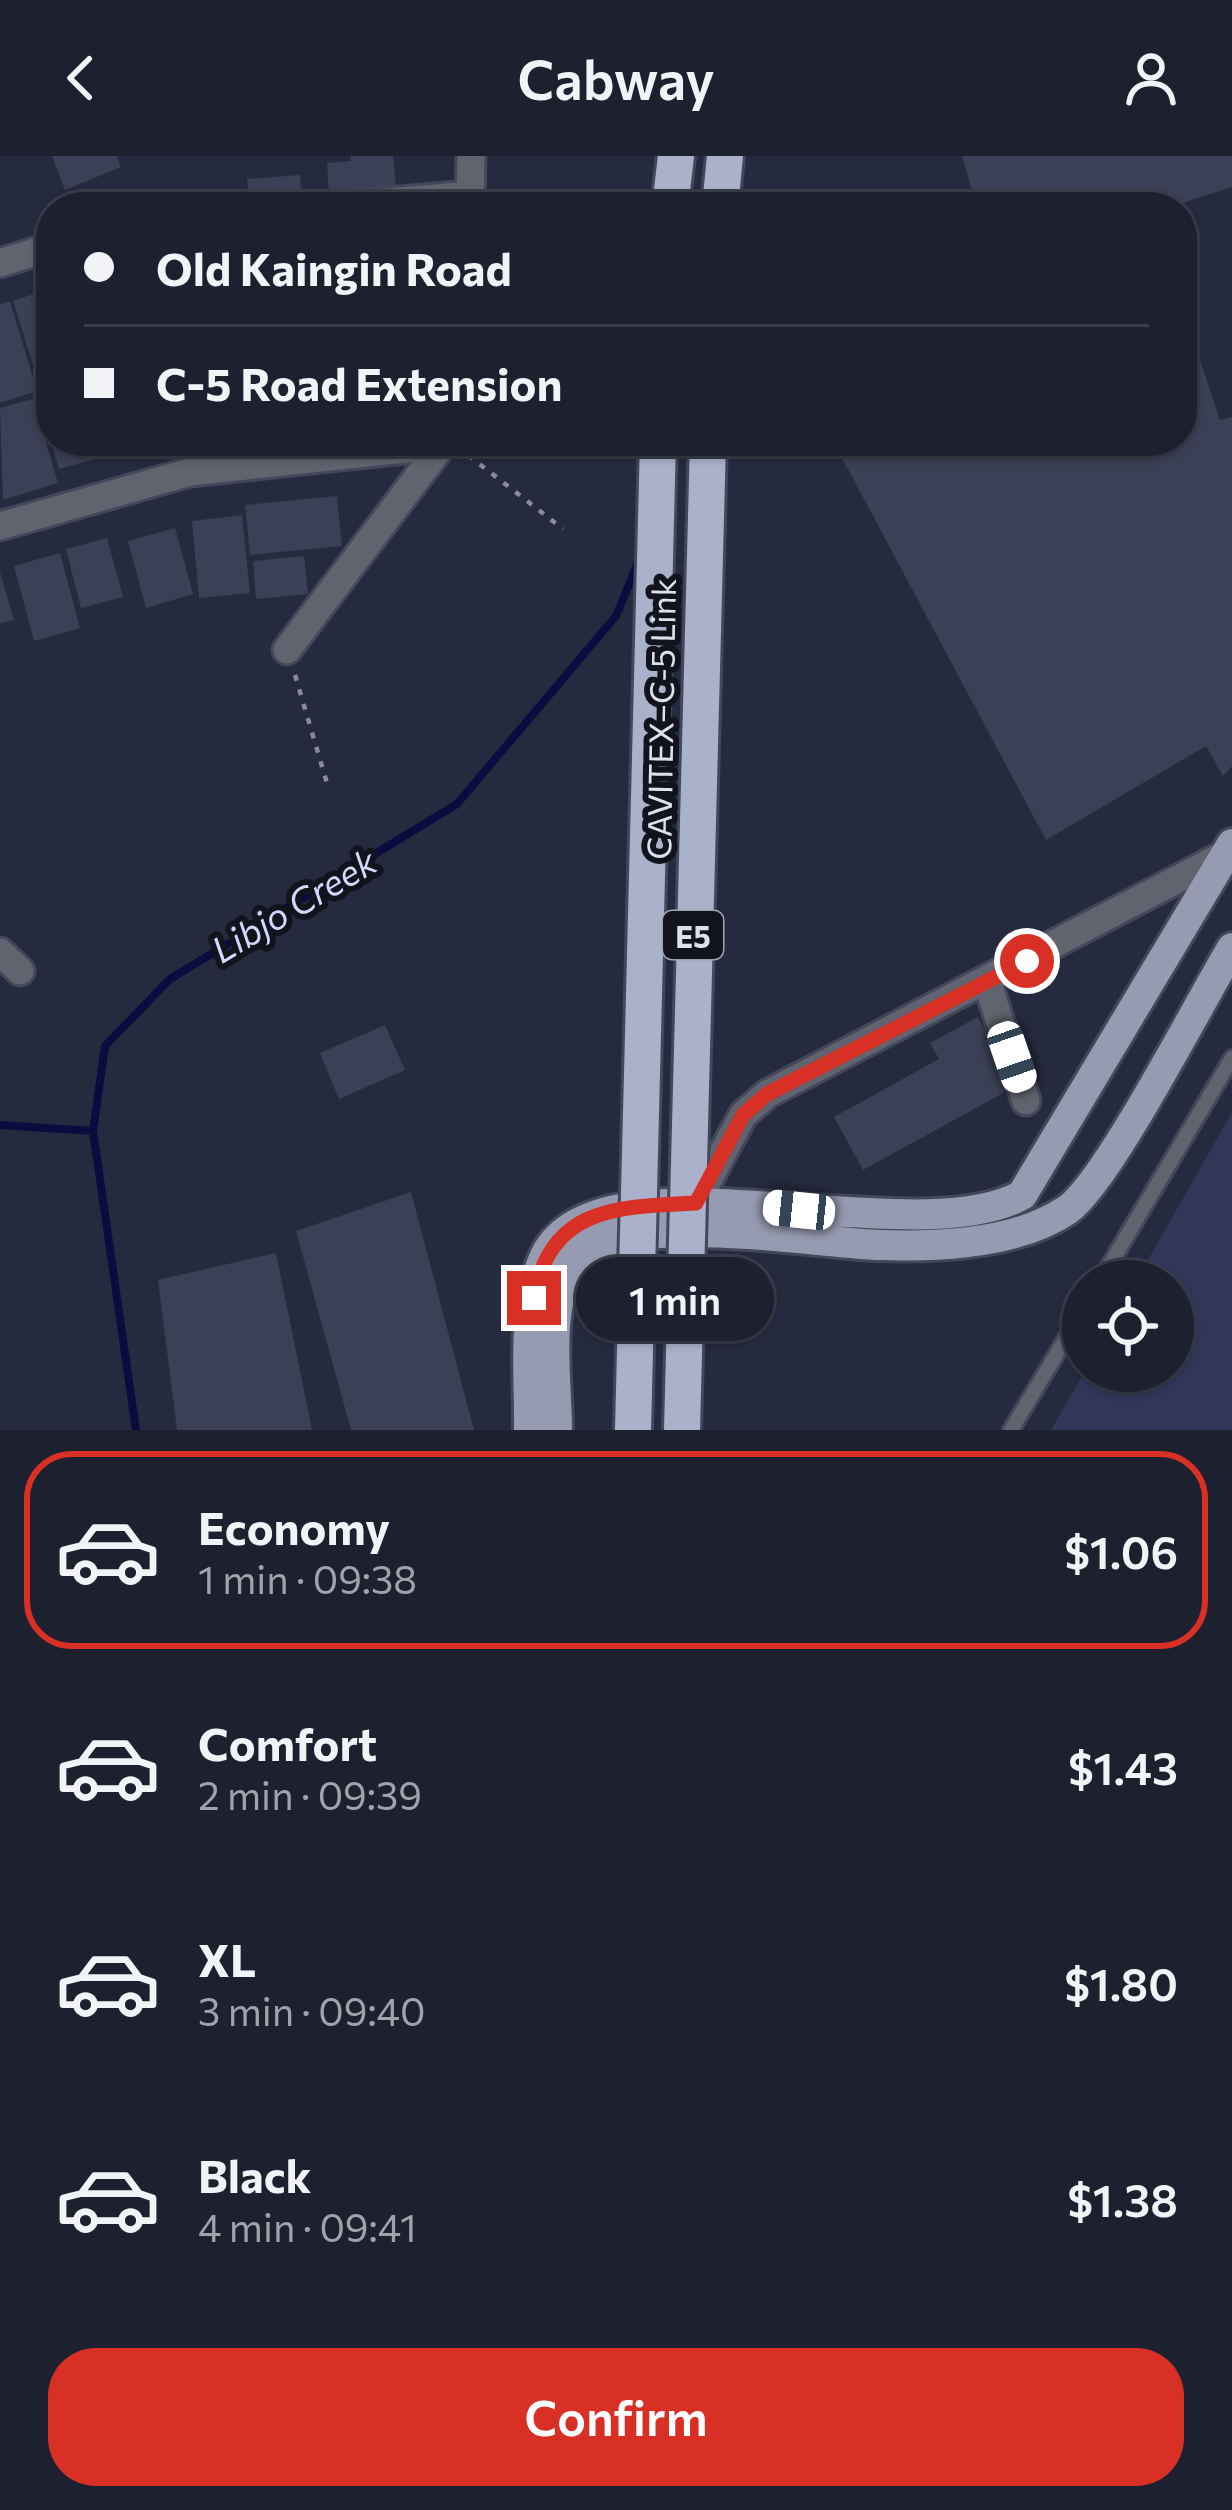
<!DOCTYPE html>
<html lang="en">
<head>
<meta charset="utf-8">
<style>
	:root { --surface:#1c202f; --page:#292d3b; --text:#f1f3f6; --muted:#a0a3aa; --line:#3a3e4b; --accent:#d93025 }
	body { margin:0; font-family:Commissioner,sans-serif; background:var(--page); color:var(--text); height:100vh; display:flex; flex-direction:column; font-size:45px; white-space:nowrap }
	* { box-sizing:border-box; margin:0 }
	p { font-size:39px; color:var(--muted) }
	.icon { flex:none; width:66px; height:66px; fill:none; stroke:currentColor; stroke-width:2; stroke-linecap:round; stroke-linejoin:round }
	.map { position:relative; height:1274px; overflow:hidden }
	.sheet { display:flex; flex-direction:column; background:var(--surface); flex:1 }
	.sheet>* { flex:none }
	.guide { position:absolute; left:36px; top:36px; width:1161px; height:264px; border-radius:48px; box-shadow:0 3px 9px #0004,0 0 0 3px var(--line); display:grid; align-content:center; height:264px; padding:0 48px; background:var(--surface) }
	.controls { position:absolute; left:1062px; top:1104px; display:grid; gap:24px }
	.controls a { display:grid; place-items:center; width:132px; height:132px; border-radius:50%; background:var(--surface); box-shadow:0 3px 9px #0004,0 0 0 3px var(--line); font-size:60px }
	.end { position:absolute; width:54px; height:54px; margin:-27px; border:15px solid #d93025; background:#fff; box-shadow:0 0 0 6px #fff }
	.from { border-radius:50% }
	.bubble { position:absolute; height:84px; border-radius:42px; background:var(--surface); box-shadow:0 3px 9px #0004,0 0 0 3px var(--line); font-size:39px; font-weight:600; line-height:84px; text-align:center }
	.car { position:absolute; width:36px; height:72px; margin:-36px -18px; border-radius:15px; box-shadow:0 0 9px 3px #0007; background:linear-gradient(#fff 24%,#345 0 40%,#fff 0 76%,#345 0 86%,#fff 0) }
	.guide b { display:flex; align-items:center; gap:42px; height:114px; font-size:45px }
	.guide b+b { border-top:3px solid var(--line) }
	.guide i { width:30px; height:30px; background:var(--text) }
	ul { padding:21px 0 0; list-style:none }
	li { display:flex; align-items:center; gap:36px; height:198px; margin:0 24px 18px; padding:0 24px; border:6px solid transparent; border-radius:48px }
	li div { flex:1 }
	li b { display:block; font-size:45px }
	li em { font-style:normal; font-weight:600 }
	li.active { border-color:var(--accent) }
	li>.icon { width:108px; height:108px; stroke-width:1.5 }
	.button { display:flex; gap:24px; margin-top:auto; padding:24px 48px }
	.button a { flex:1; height:138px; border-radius:48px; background:var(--accent); color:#fff; font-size:48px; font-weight:600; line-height:138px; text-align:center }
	header { display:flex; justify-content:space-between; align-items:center; height:156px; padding:0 48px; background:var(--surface); font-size:54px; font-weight:600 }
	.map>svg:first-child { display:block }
	.green { fill:#303759 }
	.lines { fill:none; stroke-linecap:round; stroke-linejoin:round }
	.stream { stroke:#0c0b40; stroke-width:8 }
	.building { fill:#3b4056 }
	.lane-casing { stroke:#43475b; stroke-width:20 }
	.street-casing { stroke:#43475b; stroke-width:33 }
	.primary-casing { stroke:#43475b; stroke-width:36 }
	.highway-casing { stroke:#43475b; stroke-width:42 }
	.path { stroke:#878b9c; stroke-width:4.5; stroke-dasharray:6 9; stroke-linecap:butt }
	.lane { stroke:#61646e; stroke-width:14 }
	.street { stroke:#61646e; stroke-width:27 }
	.primary { stroke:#969bb1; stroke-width:30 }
	.highway { stroke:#aab1cb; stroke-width:36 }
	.highway-bridge-casing { stroke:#43475b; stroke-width:42; stroke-linecap:butt }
	.highway-bridge { stroke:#aab1cb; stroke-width:36 }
	.route { stroke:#d93025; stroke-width:15 }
	.labels { text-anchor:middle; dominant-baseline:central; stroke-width:12; stroke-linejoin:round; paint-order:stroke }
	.shield { fill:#11141d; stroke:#a0a4af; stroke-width:3 }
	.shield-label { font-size:30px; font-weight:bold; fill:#dde1ee }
	.street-label { font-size:33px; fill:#dde1ee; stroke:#11141d }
	.water-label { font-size:36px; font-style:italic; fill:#d1dafd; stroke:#11141d }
</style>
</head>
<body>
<header><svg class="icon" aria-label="back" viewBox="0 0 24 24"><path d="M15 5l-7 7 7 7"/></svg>Cabway<svg class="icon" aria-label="person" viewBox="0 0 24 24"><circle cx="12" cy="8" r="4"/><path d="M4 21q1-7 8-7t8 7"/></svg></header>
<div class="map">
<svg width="1232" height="1274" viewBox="0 0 1232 1274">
	<rect width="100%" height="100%" fill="#262a3f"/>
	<path class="green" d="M1232,956V1274H1051L1085,1215H1173V1125H1136Z"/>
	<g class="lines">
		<path class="stream" d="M0,969L93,975
			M136,1274L93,975L105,890L170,823L457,648L616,460L640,402"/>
	</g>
	<path class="building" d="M52,0H117L121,11L65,34Z
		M350,0H393L396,32L329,38L327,7L351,5Z
		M962,0H1232V31L1170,51H977Z
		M300,19L302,47L250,51L247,23Z
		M51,132V231L41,234L13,145Z
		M10,145L37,235L0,247V148Z
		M1183,153L1220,264L1232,261V610L1223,620L1206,590L1046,684L833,285H1182Z
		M33,243L58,327L3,344L0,252Z
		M51,285H109L112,298L59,313Z
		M337,340L342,390L250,399L245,349Z
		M242,359L250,437L199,442L192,365Z
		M175,372L193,438L146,452L128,385Z
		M107,382L123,441L81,452L66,393Z
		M60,397L80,472L34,485L14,410Z
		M304,400L308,438L256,443L253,405Z
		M0,416L14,464L0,467Z
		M978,861L1016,930L863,1014L834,961L939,903L930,887Z
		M385,869L405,914L339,943L320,897Z
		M411,1036L474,1274H351L296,1075Z
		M276,1097L312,1274H177L158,1124Z"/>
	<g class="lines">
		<defs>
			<path id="lane" d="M1100,1125L1232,902
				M1011,1274L1083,1154"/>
			<path id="street" d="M331,51L470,39
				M470,51L471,0
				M0,107L51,91
				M0,370L190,316L442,289
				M287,494L445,285
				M0,796L20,815
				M987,826L1026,945
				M696,1047L743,959L767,938L1226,698"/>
			<path id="primary" d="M529,1274C530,1219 521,1151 545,1100C599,988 913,1100 1022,1039L1232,688
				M557,1274C557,1225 545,1155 571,1111C607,1049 817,1088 881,1089C939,1091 1017,1088 1067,1054C1107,1027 1201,843 1232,792"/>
			<path id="highway" d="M670,51L676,0
				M720,51L725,0"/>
		</defs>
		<use href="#lane" class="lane-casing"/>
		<use href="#street" class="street-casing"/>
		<use href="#primary" class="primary-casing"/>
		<use href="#highway" class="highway-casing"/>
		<path class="path" d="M468,299L563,373
			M295,519L329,634"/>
		<use href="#lane" class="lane"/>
		<use href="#street" class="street"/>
		<use href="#primary" class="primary"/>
		<use href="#highway" class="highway"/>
		<defs>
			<path id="highway-bridge" d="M633,1274L658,285
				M682,1274L708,285"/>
		</defs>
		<use href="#highway-bridge" class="highway-bridge-casing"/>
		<use href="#highway-bridge" class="highway-bridge"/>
	</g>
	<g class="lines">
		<path class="route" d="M534,1142C550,1050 618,1051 696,1047L743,959L767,938L1027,805"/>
	</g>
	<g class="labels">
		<rect class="shield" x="663" y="755" width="60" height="48" rx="9"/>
		<g class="shield-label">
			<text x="693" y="779">E5</text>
		</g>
		<g class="street-label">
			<text transform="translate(660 563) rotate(-89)">CAVITEX–C-5 Link</text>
		</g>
		<g class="water-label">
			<text transform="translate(293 748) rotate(-31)">Libjo Creek</text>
		</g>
	</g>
</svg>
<div class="controls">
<a><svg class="icon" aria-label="locate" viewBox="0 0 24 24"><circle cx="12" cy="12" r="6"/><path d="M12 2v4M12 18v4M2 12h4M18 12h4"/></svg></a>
</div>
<i class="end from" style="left:1027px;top:805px"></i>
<i class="end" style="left:534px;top:1142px"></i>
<div class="bubble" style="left:576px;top:1101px;width:198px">1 min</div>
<i class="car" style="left:1012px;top:901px;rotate:161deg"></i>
<i class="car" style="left:799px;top:1054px;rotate:276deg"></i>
<div class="guide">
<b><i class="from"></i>Old Kaingin Road</b>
<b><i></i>C-5 Road Extension</b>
</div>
</div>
<section class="sheet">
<ul>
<li class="active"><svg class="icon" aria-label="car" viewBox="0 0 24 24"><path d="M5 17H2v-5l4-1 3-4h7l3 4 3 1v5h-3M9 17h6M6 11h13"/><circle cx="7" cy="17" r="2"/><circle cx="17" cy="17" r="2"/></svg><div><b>Economy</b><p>1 min · 09:38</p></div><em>$1.06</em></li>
<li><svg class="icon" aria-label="car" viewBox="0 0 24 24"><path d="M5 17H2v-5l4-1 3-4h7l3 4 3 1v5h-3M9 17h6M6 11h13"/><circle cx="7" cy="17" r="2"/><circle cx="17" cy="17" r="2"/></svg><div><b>Comfort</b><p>2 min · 09:39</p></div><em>$1.43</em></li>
<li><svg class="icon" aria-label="car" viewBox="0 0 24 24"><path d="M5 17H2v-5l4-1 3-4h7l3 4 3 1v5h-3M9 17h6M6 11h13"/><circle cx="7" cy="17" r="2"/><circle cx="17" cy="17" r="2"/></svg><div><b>XL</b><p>3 min · 09:40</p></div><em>$1.80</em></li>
<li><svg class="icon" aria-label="car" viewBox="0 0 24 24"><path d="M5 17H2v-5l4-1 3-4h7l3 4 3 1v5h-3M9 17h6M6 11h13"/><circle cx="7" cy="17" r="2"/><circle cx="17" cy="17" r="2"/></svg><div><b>Black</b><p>4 min · 09:41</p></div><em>$1.38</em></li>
</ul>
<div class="button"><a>Confirm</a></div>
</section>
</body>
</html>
